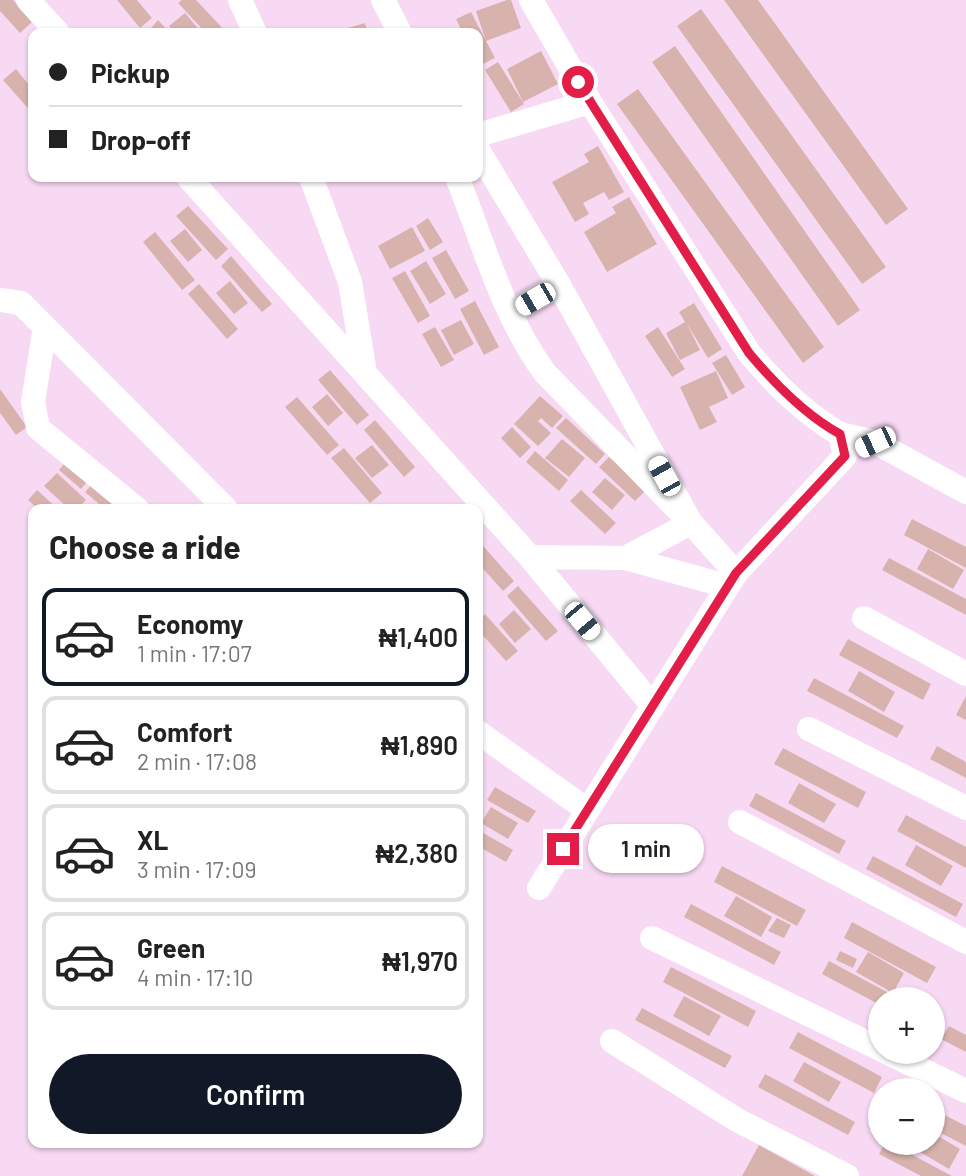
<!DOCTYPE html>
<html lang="en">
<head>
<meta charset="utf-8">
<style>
	:root { --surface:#fff; --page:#f2f2f2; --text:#222; --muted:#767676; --line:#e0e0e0; --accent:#111827 }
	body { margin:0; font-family:Barlow,sans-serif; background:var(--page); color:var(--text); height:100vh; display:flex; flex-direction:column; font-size:26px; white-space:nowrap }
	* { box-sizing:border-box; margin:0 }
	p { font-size:23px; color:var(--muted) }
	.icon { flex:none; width:38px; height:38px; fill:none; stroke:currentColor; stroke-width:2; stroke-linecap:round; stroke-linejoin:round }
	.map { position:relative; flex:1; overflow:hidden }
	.drawer { position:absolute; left:28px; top:504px; width:455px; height:644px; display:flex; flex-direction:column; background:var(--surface); border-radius:14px; box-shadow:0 2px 5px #0004 }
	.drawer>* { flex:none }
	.hud { position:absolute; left:28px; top:28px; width:455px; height:154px; border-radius:14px; box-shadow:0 2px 5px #0004; display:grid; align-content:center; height:154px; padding:0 21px; background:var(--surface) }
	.buttons { position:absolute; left:868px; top:987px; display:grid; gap:14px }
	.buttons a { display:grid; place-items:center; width:77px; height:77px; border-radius:50%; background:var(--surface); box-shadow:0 2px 5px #0004; font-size:35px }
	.end { position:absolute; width:32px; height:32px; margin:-16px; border:9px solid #e11d48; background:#fff; box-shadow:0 0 0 4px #fff }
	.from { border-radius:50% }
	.bubble { position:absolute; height:49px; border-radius:24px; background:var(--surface); box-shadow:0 2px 5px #0004; font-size:23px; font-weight:600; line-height:49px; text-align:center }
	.car { position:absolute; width:21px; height:42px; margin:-21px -10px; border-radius:9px; box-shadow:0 0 5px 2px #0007; background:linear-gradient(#fff 24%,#345 0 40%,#fff 0 76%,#345 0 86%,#fff 0) }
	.hud b { display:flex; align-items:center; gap:24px; height:66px; font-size:26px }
	.hud b+b { border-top:2px solid var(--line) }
	.hud i { width:18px; height:18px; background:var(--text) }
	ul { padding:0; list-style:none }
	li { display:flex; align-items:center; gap:21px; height:98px; margin:0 14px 10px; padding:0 7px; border:4px solid var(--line); border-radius:14px }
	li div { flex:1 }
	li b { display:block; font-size:26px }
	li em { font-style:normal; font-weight:600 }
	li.selected { border-color:var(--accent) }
	li>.icon { width:63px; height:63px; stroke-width:1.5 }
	h2 { padding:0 21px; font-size:32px; line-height:84px }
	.primary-button { display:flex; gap:14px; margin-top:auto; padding:14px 21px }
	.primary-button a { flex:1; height:80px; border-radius:42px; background:var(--accent); color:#fff; font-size:28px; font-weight:600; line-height:80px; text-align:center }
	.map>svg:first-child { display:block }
	.building { fill:#d8b3ad }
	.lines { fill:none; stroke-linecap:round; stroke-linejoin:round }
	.minor { stroke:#fff; stroke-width:24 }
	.route { stroke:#e11d48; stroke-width:9 }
</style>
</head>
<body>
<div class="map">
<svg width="966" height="1176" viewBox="0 0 966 1176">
	<rect width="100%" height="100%" fill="#f8d9f4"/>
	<path class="building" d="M0,0H13L32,22L20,33L0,11Z
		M117,0H137L152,18L140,28Z
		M182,0H196L227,33H206L178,3Z
		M507,0H511L521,28L486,41L476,11Z
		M724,0H758L908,209L886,225Z
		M701,9L886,267L862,284L677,26Z
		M471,12L495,58L479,66L478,33H463L456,19Z
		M185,13L202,33H175L169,26Z
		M158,20L170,33H147Z
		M365,23L368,33H350L348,28Z
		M675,46L860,310L838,326L652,62Z
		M541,51L558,84L523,102L507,69Z
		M498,62L524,104L511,112L485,70Z
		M16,69L33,90V114L3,80Z
		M638,89L824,347L803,363L617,104Z
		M598,146L624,192L609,200L604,192L583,203L589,214L575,222L552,182L589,162L584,154Z
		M629,197L657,244L607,272L584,232L616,213L612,207Z
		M188,206L228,249L216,260L176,216Z
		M428,218L443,242L430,250L416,226Z
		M412,227L425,251L390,269L378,246Z
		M185,229L202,250L188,262L170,241Z
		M155,232L195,280L182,290L143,242Z
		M446,250L469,291L455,299L432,258Z
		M231,256L272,304L262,312L221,266Z
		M426,261L446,294L430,304L410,271Z
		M405,271L430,316L418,323L392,278Z
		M230,281L248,303L234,314L216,293Z
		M199,284L238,329L227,339L188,294Z
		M475,301L499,347L484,355L460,309Z
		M694,303L722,349L708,358L687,324L700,350L680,360L666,333L685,322L679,312Z
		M461,320L474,344L454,355L441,330Z
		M435,327L454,360L441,367L422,334Z
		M658,327L685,369L672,377L645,336Z
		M726,355L745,387L732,395L712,363Z
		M330,370L369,415L357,425L318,380Z
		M716,371L728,398L709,407L717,422L700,430L680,387Z
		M0,389L27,427L16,435L0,413Z
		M327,394L343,413L328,426L312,407Z
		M540,396L563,416L552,428L541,418L538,421L551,433L538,446L514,424Z
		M297,397L339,445L327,455L285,407Z
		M566,418L605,454L596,464L556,428Z
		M375,420L415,467L404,477L364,430Z
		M512,427L531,447L520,458L501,438Z
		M562,439L585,458L569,477L545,458Z
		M372,445L389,465L372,478L355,458Z
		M344,448L382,493L370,503L331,458Z
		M535,451L568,480L559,491L526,462Z
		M609,457L645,491L635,501L599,467Z
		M69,458L91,477L81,489L59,470Z
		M57,473L86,500L77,509H69L44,486Z
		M605,478L625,495L612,510L592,492Z
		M95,481L126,509H105L85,492Z
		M37,490L58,509H38L28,500Z
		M581,490L616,523L605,534L570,501Z
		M912,519L966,547V568L904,535Z
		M478,540L514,581L503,591L478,563Z
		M928,549L964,570L953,589L917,569Z
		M889,558L966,599V615L882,570Z
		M518,586L558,631L546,641L507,596Z
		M514,610L531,629L515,643L499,624Z
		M485,614L518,651L506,661L478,630V621Z
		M848,639L931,684L923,700L839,655Z
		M859,671L895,692L884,712L848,691Z
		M814,678L904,726L897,738L807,691Z
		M966,696V720L956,715Z
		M937,746L966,762V778L930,759Z
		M783,748L866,792L858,808L774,764Z
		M799,783L836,804L824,823L788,803Z
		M495,787L536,811L528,823L487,800Z
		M756,793L846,841L839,854L749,806Z
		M491,807L518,823L508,839L481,823Z
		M906,815L966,847V868L897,831Z
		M478,830L513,850L506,862L478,846Z
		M916,845L953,866L941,886L905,865Z
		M873,856L963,904L956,917L866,869Z
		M722,866L806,910L797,926L714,882Z
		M736,896L772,917L761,937L724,916Z
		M691,904L781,952L774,965L684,917Z
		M777,918L791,925L784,938L768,931Z
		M852,922L936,967L927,983L844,938Z
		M840,951L857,959L853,968L836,960Z
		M868,952L904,973L893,993L856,972Z
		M829,961L900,999H880V1005L822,974Z
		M671,967L756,1011L748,1027L663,982Z
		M684,996L721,1016L709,1036L673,1016Z
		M642,1008L732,1056L725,1068L635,1020Z
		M949,1026L966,1035V1052L941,1039Z
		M798,1032L882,1077L874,1093L789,1048Z
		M804,1062L841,1082L829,1102L793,1081Z
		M765,1074L855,1122L848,1135L758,1087Z
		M933,1109L966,1126V1146L933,1129Z
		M933,1133L960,1149L949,1169L913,1148L916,1143H933Z
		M885,1143H890L952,1176H921L879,1154Z
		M759,1145L815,1176H742Z"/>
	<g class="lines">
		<path class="minor" d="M28,0L58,33
			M240,0L255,33
			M383,0L400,33
			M531,0L590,102L749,353C775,384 805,414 840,434
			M478,135L590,102
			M478,150L559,285L691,523L736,573
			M188,177L530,557L653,706
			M311,177L350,282L365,373
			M457,177C483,242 503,316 545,373L691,523L625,558
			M0,300L21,303L226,509
			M511,312L559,285
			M45,327L33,402L38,428L137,509
			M530,557L625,558L727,586
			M864,618L966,674
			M809,729L966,808
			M478,732L587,810
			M740,822L966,942
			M539,888L736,573L845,456L840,434L875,442L966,492
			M652,938L880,1049
			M612,1041L737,1120L847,1176
			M886,1052L966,1091"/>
	</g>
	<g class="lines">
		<path class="route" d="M563,849L736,573L845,456L840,434C805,415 775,384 749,353L578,82"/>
	</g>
</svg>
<div class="buttons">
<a>+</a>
<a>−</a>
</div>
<i class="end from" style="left:578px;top:82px"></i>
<i class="end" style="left:563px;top:849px"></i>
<div class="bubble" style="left:588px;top:824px;width:116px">1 min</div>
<i class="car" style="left:535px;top:299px;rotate:240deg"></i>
<i class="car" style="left:875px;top:442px;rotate:245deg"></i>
<i class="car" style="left:664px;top:476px;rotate:331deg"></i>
<i class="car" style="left:582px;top:621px;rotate:140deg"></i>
<div class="hud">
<b><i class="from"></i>Pickup</b>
<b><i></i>Drop-off</b>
</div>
<section class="drawer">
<h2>Choose a ride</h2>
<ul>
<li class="selected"><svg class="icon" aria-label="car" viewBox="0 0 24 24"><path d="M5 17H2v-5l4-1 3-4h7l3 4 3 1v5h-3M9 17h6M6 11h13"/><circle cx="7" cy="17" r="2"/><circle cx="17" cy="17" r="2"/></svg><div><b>Economy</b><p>1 min · 17:07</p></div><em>₦1,400</em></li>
<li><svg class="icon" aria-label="car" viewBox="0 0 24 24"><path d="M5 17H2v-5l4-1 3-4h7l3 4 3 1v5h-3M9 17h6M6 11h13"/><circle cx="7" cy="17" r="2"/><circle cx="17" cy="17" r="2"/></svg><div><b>Comfort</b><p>2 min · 17:08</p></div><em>₦1,890</em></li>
<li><svg class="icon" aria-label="car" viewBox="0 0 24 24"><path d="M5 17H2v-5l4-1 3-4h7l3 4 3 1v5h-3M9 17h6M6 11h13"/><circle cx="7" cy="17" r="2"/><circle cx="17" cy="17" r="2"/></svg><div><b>XL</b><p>3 min · 17:09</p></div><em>₦2,380</em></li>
<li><svg class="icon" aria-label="car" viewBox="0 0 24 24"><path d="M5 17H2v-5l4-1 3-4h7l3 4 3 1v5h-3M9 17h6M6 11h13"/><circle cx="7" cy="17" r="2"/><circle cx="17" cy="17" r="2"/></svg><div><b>Green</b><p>4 min · 17:10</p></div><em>₦1,970</em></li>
</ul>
<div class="primary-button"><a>Confirm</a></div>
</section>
</div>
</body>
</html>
